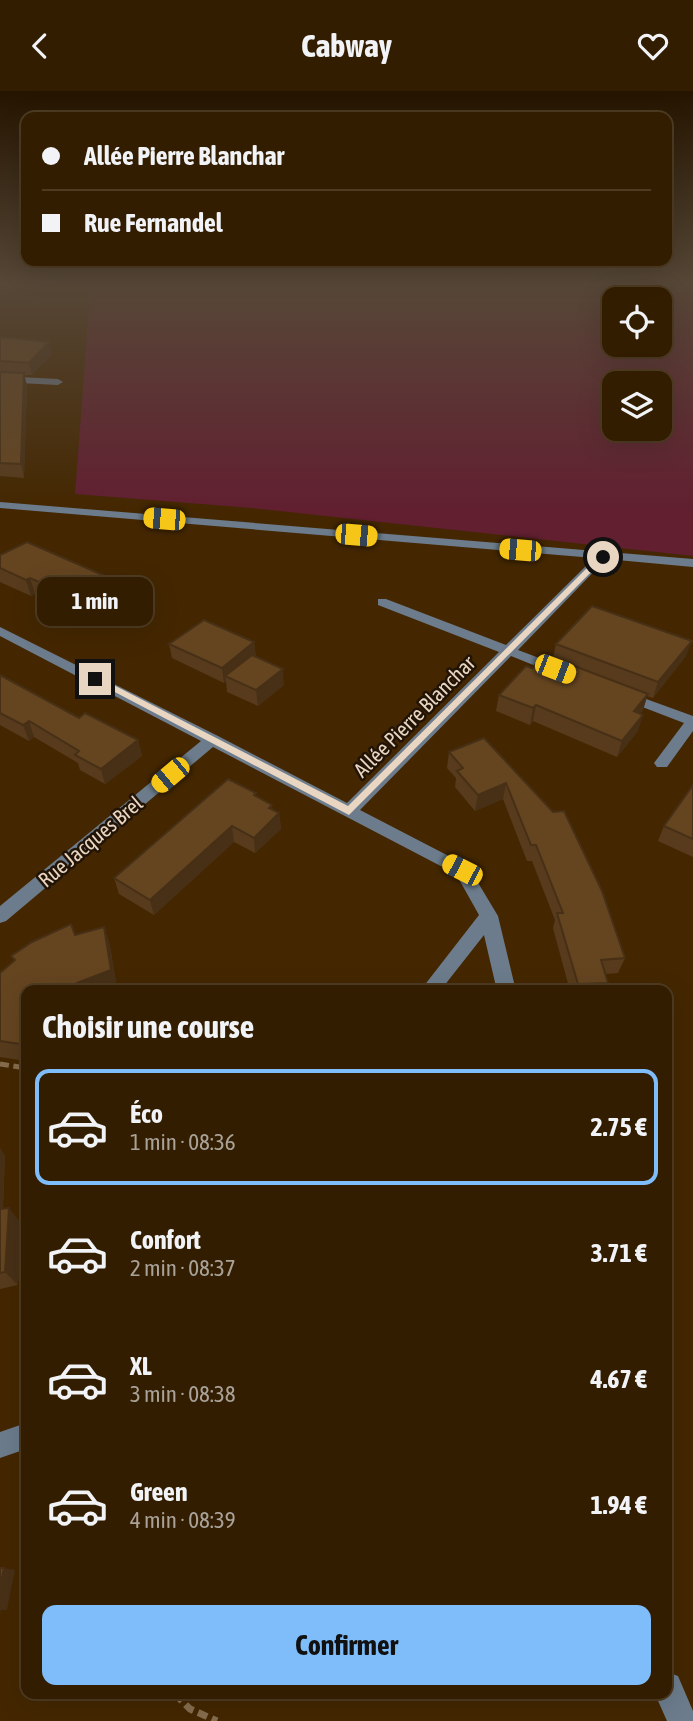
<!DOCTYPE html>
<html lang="fr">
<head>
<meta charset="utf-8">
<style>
	:root { --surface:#331d00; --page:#3b260a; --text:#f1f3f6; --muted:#a9a299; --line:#4e3b22; --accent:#7ebdf9 }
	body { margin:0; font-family:"Asap Condensed",sans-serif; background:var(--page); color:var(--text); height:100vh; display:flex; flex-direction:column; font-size:26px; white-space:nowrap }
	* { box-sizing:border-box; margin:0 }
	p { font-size:23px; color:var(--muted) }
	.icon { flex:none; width:38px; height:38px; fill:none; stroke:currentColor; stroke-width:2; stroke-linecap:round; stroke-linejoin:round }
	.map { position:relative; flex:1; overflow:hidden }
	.side { position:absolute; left:21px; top:894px; width:651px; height:714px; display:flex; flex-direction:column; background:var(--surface); border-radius:14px; box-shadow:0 7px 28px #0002,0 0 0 2px var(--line) }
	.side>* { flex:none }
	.banner { position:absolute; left:21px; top:21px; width:651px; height:154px; border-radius:14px; box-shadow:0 7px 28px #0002,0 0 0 2px var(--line); display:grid; align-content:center; height:154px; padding:0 21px; background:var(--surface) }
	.fabs { position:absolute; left:602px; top:196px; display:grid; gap:14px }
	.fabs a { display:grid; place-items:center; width:70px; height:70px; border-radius:14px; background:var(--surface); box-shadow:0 7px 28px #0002,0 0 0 2px var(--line); font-size:35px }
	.end { position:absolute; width:32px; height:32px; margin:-16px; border:9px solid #e9d6c2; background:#111; box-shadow:0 0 0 4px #111 }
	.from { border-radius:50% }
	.bubble { position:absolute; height:49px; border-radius:14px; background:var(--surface); box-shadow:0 7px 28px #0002,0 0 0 2px var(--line); font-size:23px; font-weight:700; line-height:49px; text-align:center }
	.car { position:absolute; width:21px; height:42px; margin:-21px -10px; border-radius:9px; box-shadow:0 0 5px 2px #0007; background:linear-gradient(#f5c518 24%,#345 0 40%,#f5c518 0 76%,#345 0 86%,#f5c518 0) }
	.banner b { display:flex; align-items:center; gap:24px; height:66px; font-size:26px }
	.banner b+b { border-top:2px solid var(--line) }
	.banner i { width:18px; height:18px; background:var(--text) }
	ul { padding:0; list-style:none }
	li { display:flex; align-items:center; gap:21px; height:116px; margin:0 14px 10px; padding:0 7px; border:4px solid transparent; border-radius:14px }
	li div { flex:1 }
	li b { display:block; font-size:26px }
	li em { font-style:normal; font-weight:700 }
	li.current { border-color:var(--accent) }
	li>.icon { width:63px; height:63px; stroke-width:1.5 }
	h2 { padding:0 21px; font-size:32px; line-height:84px }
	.action { display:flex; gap:14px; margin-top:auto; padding:14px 21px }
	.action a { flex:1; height:80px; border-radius:14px; background:var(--accent); color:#111; font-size:28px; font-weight:700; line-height:80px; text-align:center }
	header { display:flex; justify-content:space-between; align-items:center; height:91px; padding:0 21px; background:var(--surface); font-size:32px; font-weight:700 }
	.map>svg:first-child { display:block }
	.green { fill:#611f30; fill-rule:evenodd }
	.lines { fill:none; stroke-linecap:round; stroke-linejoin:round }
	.path-far1 { stroke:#866d4e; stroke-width:5; stroke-dasharray:9 4.5; stroke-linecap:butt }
	.path { stroke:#866d4e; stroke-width:7; stroke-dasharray:10 5; stroke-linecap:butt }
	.minor { fill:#6c7c8c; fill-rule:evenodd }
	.wall { fill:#573b1c }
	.shaded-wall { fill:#473016 }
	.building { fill:#654520; stroke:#473016; stroke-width:2 }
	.route { fill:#e9d6c2 }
	.labels { text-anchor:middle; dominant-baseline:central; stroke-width:5; stroke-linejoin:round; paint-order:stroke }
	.street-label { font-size:21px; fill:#e9d6c2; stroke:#211305 }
</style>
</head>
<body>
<header><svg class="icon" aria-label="back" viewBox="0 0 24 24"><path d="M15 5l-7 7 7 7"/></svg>Cabway<svg class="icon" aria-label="heart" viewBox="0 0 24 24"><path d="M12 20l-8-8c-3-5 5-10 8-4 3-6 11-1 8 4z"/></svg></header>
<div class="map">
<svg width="693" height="1630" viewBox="0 0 693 1630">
	<rect width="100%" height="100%" fill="#442700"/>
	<path class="green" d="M91,191H693V465L252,417L75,403ZM614,208H660V254H614ZM614,292H660V338H614Z"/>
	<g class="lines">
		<path class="path-far1" d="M0,973L26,977"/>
		<path class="path" d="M175,1603L190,1618L217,1630"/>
		<path class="minor" d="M0,285L58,288L63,291L58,294L0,291Z
			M0,411L693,468V476L606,468L518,559L563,576V582H553L511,565L360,719L468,775L498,825L516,900H497L484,844L440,900H420L479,824L456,783L213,656L6,830L0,832V815L201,650L0,545V536L218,645L347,712L499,561L378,514V508H386L506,554L594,467L0,417Z
			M624,600L693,625V640L667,676H657L654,672L684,632L619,607V601Z
			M26,1332V1358L0,1367V1341Z
			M667,1581L678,1585L693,1620V1630H667L655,1603H667Z"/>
	</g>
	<path class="wall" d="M0,246L52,263L32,284H24L27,295L24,387L0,385Z
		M0,464L124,507L93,527L35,503L31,505L0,491Z
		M254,551L256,566L284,594L258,615L227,601L226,590L224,592L172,567L169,553Z
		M556,553L686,565L653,607L647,605L643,619L640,623L638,640L617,666L533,630L530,634L496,620L499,604L532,577L553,567Z
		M0,584L79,627L138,649L142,665L105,693L80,679L78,672L34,646L29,650L0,634Z
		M484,647L625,867L618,882L605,883L608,892L605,900H570L553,837L555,829L532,770H527L503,708L475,720L455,696L456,687L447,677L449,661Z
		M693,694V766L658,750L664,735Z
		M257,706L273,719L279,722L281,738L255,762L234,751L154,824L119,803L114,787Z
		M104,836L110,855L117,897L26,900V970L0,966V882L14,870L11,865Z
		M0,1057L5,1065L3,1118L21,1132L18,1194L0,1198Z"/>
	<path class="shaded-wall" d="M49,251L52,263L32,284L29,272Z
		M24,282L27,295L24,387L21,373Z
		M30,487L35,503L31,505L26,489Z
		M121,492L124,507L93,527L89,512Z
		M692,550L686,565L653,607L658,591Z
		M254,551L256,566L225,585L226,590L224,592L222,577Z
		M283,578L284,594L258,615L256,599Z
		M648,603L643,619L629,636L634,620Z
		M536,614L533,630L530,634L533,617Z
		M643,624L638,640L617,666L622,650Z
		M29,630L34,646L29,650L23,634Z
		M138,649L142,665L105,693L101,678Z
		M506,692L503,708L475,720L478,704Z
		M272,714L273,728L279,722L281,738L255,762L254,747L269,717Z
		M232,735L234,751L154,824L150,809Z
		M104,836L110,855L117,897L112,900H66Z
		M26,943V964L20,953Z
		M0,1057L5,1065L2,1136L0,1134Z
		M9,1117L21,1132L18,1194L5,1181Z
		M4,1477L15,1479L7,1519H1L0,1523V1496Z"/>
	<path class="building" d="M0,246L49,251L29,272L0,270Z
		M0,281L24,282L21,373L0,372Z
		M27,451L121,492L89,512L30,487L26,489L0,477V464Z
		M592,515L692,550L658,591L556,553Z
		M204,529L254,551L222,577L169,553Z
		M252,564L283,578L256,599L225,585Z
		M545,564L648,603L634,620L643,624L622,650L536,614L533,617L499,604L526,575L532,577Z
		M0,584L79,627L85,622L138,649L101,678L75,664L79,660L29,630L23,634L0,622Z
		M484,647L553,721L564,720L602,800L625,867L601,869L608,892L578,893L557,822H563L536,754H531L506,692L478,704L457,680L463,677L449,661Z
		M228,688L256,702L254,704L272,714L269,717L279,722L254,747L232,735L150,809L114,787Z
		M693,694V748L664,735Z
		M71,833L75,844L104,836L111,879L77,892L66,900H26V943L20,953L0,950V882L15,869L11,865L32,851Z
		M9,1117L5,1181L0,1182V1118Z
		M0,1477H4L0,1496Z"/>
	<linearGradient id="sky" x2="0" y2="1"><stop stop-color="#251500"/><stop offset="0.46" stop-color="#564737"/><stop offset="1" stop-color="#564737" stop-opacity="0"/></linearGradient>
	<rect width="693" height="419" fill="url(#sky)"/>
	<path class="route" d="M600,464L606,466L349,724L90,588L98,586L348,715Z"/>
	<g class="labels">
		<g class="street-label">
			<text transform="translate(414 625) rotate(-45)">Allée Pierre Blanchar</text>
			<text transform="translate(90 750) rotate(-40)">Rue Jacques Brel</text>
		</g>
	</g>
</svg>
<div class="fabs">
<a><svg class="icon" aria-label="locate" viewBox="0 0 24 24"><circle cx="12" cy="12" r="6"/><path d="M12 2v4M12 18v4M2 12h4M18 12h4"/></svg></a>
<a><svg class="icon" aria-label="layers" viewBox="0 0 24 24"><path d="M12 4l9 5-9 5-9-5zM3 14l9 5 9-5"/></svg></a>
</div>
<i class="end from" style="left:603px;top:466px"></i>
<i class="end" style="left:95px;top:588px"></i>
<div class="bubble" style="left:37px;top:486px;width:116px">1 min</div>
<i class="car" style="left:164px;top:428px;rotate:275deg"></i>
<i class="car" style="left:356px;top:444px;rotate:95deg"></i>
<i class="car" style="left:520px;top:459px;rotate:275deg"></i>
<i class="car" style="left:555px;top:578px;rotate:111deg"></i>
<i class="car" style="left:170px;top:684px;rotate:230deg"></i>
<i class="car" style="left:462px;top:779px;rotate:297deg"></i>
<div class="banner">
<b><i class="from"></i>Allée Pierre Blanchar</b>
<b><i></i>Rue Fernandel</b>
</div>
<section class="side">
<h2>Choisir une course</h2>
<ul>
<li class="current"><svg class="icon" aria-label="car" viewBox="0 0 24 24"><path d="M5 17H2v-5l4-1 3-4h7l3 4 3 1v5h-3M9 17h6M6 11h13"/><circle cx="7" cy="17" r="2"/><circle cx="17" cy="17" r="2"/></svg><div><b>Éco</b><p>1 min · 08:36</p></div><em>2.75 €</em></li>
<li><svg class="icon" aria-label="car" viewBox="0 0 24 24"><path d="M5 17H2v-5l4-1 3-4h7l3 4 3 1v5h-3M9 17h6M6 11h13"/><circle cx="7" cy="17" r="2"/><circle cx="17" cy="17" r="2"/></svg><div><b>Confort</b><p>2 min · 08:37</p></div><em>3.71 €</em></li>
<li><svg class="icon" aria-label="car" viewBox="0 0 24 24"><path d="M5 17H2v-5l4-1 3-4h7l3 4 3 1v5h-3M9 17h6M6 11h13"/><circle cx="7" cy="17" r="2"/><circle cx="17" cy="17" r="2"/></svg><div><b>XL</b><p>3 min · 08:38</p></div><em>4.67 €</em></li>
<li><svg class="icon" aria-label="car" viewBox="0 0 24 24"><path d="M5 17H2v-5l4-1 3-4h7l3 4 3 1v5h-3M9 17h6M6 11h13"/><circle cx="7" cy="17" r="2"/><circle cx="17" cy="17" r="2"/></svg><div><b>Green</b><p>4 min · 08:39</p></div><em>1.94 €</em></li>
</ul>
<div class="action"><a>Confirmer</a></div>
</section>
</div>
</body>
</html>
